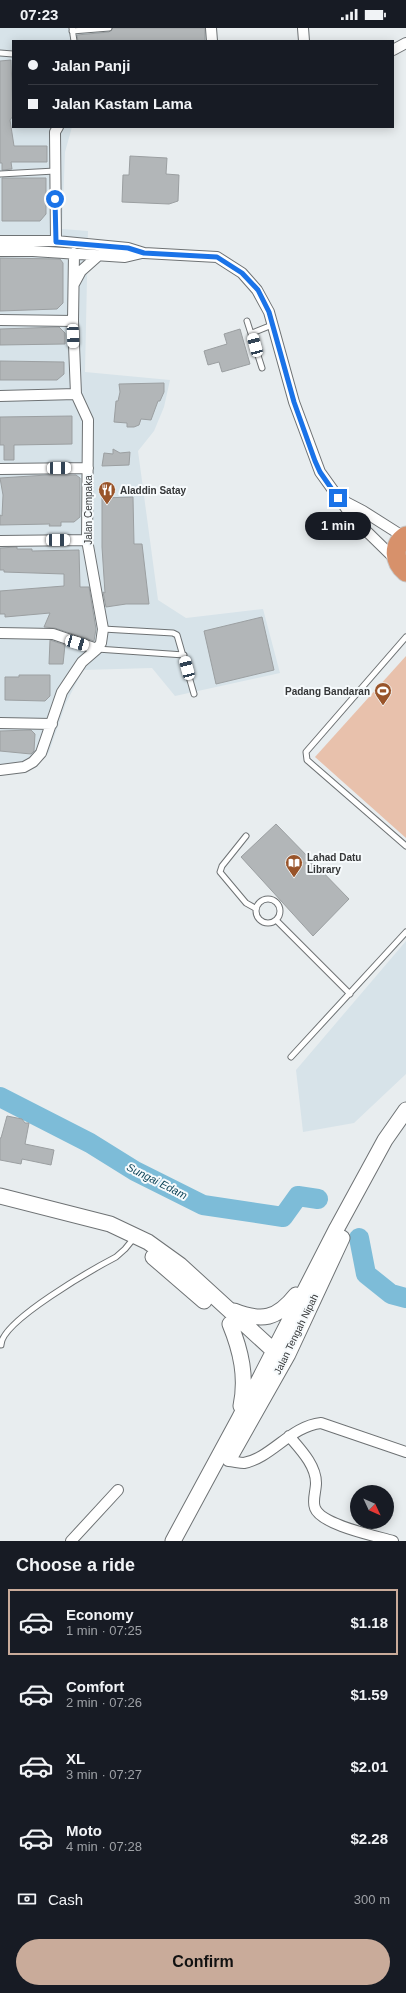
<!DOCTYPE html>
<html lang="en">
<head>
<meta charset="utf-8">
<style>
	:root { --surface:#171b24; --page:#242831; --text:#f1f3f6; --muted:#9ea1a6; --line:#363941; --accent:#c9ab9a }
	body { margin:0; font-family:Arial,sans-serif; background:var(--page); color:var(--text); height:100vh; display:flex; flex-direction:column; font-size:15px; white-space:nowrap }
	* { box-sizing:border-box; margin:0 }
	p { font-size:13px; color:var(--muted) }
	.icon { flex:none; width:22px; height:22px; fill:none; stroke:currentColor; stroke-width:2; stroke-linecap:round; stroke-linejoin:round }
	.map { position:relative; height:1513px; overflow:hidden }
	.details { display:flex; flex-direction:column; background:var(--surface); flex:1 }
	.details>* { flex:none }
	.hud { position:absolute; left:12px; top:12px; width:382px; height:88px; border-radius:0px; box-shadow:0 2px 10px #0003; display:grid; align-content:center; height:88px; padding:0 16px; background:var(--surface) }
	.needle { width:26px; rotate:134deg }
	.fabs { position:absolute; left:350px; top:1457px; display:grid; gap:8px }
	.fabs a { display:grid; place-items:center; width:44px; height:44px; border-radius:50%; background:var(--surface); box-shadow:0 2px 10px #0003; font-size:20px }
	.end { position:absolute; width:18px; height:18px; margin:-9px; border:5px solid #1a73e8; background:#fff; box-shadow:0 0 0 2px #fff }
	.from { border-radius:50% }
	.bubble { position:absolute; height:28px; border-radius:14px; background:var(--surface); box-shadow:0 2px 10px #0003; font-size:13px; font-weight:800; line-height:28px; text-align:center }
	.car { position:absolute; width:12px; height:24px; margin:-12px -6px; border-radius:5px; box-shadow:0 0 3px 1px #0007; background:linear-gradient(#fff 24%,#345 0 40%,#fff 0 76%,#345 0 86%,#fff 0) }
	.hud b { display:flex; align-items:center; gap:14px; height:38px; font-size:15px }
	.hud b+b { border-top:1px solid var(--line) }
	.hud i { width:10px; height:10px; background:var(--text) }
	ul { padding:0; list-style:none }
	li { display:flex; align-items:center; gap:12px; height:66px; margin:0 8px 6px; padding:0 8px; border:2px solid transparent; border-radius:0px }
	li div { flex:1 }
	li b { display:block; font-size:15px }
	li em { font-style:normal; font-weight:800 }
	li.active { border-color:var(--accent) }
	li>.icon { width:36px; height:36px; stroke-width:1.5 }
	h2 { padding:0 16px; font-size:18px; line-height:48px }
	.pay { display:flex; align-items:center; gap:10px; height:44px; padding:0 16px; font-size:15px }
	.pay p { margin-inline-start:auto }
	.button { display:flex; gap:8px; margin-top:auto; padding:8px 16px }
	.button a { flex:1; height:46px; border-radius:24px; background:var(--accent); color:#111; font-size:16px; font-weight:800; line-height:46px; text-align:center }
	.status { display:flex; justify-content:space-between; align-items:center; height:28px; padding:0 20px; background:var(--surface); direction:ltr }
	.status svg { height:11px; fill:currentColor }
	.map>svg:first-child { display:block }
	.built { fill:#d7e3e9 }
	.green { fill:#e8c1ac }
	.lines { fill:none; stroke-linecap:round; stroke-linejoin:round }
	.river { stroke:#7dbcd8; stroke-width:20 }
	.building { fill:#b2b6b8; stroke:#9b9fa1 }
	.lane-casing { stroke:#6e7274; stroke-width:7 }
	.street-casing { stroke:#6e7274; stroke-width:12 }
	.secondary-casing { stroke:#6e7274; stroke-width:17 }
	.highway-casing { stroke:#c6c7c7; stroke-width:21 }
	.lane { stroke:#fff; stroke-width:5 }
	.street { stroke:#fff; stroke-width:10 }
	.secondary { stroke:#fff; stroke-width:15 }
	.highway { stroke:#d7916b; stroke-width:19 }
	.route { stroke:#1a73e8; stroke-width:5 }
	.labels { text-anchor:middle; dominant-baseline:central; stroke-width:4; stroke-linejoin:round; paint-order:stroke }
	.poi-label { font-size:10px; font-weight:bold; fill:#353738; stroke:#f6fafc; text-anchor:start }
	.street-label { font-size:10px; fill:#353738; stroke:#f6fafc }
	.water-label { font-size:11px; font-style:italic; fill:#0d4458; stroke:#f6fafc }
</style>
</head>
<body>
<div class="status"><b>07:23</b><svg viewBox="0 0 49 12"><path d="M0 12V9h3v3zM5 12V6h3v6zM10 12V3h3v9zM15 12V0h3v12zM26 1h20v11H26zM47 4h2v5h-2z"/></svg></div>
<div class="map">
<svg width="406" height="1513" viewBox="0 0 406 1513">
	<rect width="100%" height="100%" fill="#e8edef"/>
	<path class="built" d="M0,0H215V13H13V99H72L65,124L62,201L88,203L85,344L170,352L164,379L154,403L138,423L158,572L186,590L263,581L280,645L175,668L152,640L83,642L66,675L49,724L35,740L0,748Z
		M406,913V1046L354,1095L303,1104L296,1042Z"/>
	<path class="green" d="M406,628V810L315,729Z"/>
	<g class="lines">
		<path class="river" d="M0,1069L90,1115L135,1143L203,1177L283,1189L298,1168L318,1171
			M359,1210L366,1246L391,1266L406,1270"/>
	</g>
	<path class="building" d="M113,0H205V13H78L77,7L109,4Z
		M11,32L13,88L10,92L14,118H47V134H11L12,141L2,142V135H0V33Z
		M130,128L167,130L166,146L179,147L178,173L169,176L122,174L123,147H129Z
		M2,150H46V186L40,193H2Z
		M0,230L60,231L63,235V275L57,281L0,283Z
		M59,299L65,305V316L0,317V301Z
		M240,301L250,336L222,344L219,334L208,337L204,323L227,316L224,306Z
		M0,333L64,334V346L57,352H0Z
		M164,355V364L160,373H158L151,392L141,391L139,397L134,399H127V395L114,394L116,373H118L120,364L119,356Z
		M72,388V416L14,417V432H4V417H0V389Z
		M113,421L120,425L130,424L129,437L102,438L104,425L113,426Z
		M47,447H76L80,450V489L74,494H61V498H49L50,496L0,497V487L2,488L3,467L0,450Z
		M133,469L134,516H142L149,576H126L106,579L103,564L105,565L102,519V470Z
		M17,519V521H32V523L79,522L80,559H89L96,601L94,613L55,600L44,599L50,585L5,589V586H0V563L64,558V546L4,544V542H0V520Z
		M262,589L274,642L216,656L204,603Z
		M50,612L65,617L63,636H49Z
		M19,647H50V668L45,673L5,672V649H19Z
		M31,702L35,706L34,723L31,726L0,723V703Z
		M276,796L349,871L313,908L241,829Z
		M7,1088L22,1091L25,1095H29L25,1116L54,1122L51,1137L22,1131L21,1136L0,1132V1110H1Z"/>
	<g class="lines">
		<defs>
			<path id="lane" d="M72,0L74,13
				M72,3L109,0
				M0,25L13,26
				M0,146L55,143
				M247,293L262,340
				M252,305L272,297
				M103,601L173,605L177,607L194,666
				M406,609L306,724L307,732L406,818
				M97,621L184,627
				M246,808L222,838L220,844L246,875L255,880
				M256 883a12 12 0 1 1 24 0a12 12 0 1 1-24 0Z
				M276,892L350,966
				M291,1029L406,904
				M1,1317C1,1293 95,1240 116,1229L125,1221L134,1210"/>
			<path id="street" d="M211,0L212,13
				M303,0L304,13
				M393,22L406,15
				M0,213H56L128,220L144,225L217,229L242,245L257,262L269,284L294,374L320,444L353,490L396,532
				M56,213L55,104L58,99
				M0,223H33L125,229L142,225
				M74,256L81,243L99,227
				M0,292L73,293
				M0,368L76,366
				M0,441L88,440
				M340,471L363,483L404,509
				M0,513L87,512
				M0,605L53,606L97,621
				M0,695L52,696
				M0,742L24,739L33,734L41,725L62,664L82,634L97,621L101,615L103,601L87,512L88,392L76,366L73,293L74,225
				M289,1408C300,1421 316,1437 316,1455C316,1463 312,1473 315,1480C321,1497 376,1508 393,1513
				M228,1433C233,1433 239,1435 244,1435C271,1430 291,1398 321,1395L406,1424
				M71,1513L118,1462"/>
			<path id="secondary" d="M0,1168L110,1196L148,1214L180,1237L274,1323L283,1325
				M153,1229L204,1273
				M234,1283C262,1294 277,1291 296,1267
				M230,1296C241,1323 247,1349 241,1378
				M231,1427L288,1326L342,1210
				M173,1513L239,1391L337,1200L385,1112L406,1082"/>
			<path id="highway" d="M406,508C392,517 394,534 406,544"/>
		</defs>
		<use href="#lane" class="lane-casing"/>
		<use href="#street" class="street-casing"/>
		<use href="#secondary" class="secondary-casing"/>
		<use href="#highway" class="highway-casing"/>
		<use href="#lane" class="lane"/>
		<use href="#street" class="street"/>
		<use href="#secondary" class="secondary"/>
		<use href="#highway" class="highway"/>
	</g>
	<g class="lines">
		<path class="route" d="M55,171L56,214L128,220L144,225L217,229L242,245L258,262L269,284L294,374L315,433L320,444L338,470"/>
	</g>
	<defs>
		<symbol id="restaurant-pin" viewBox="-11 -11 22 30"><path d="M0 17L-7.5 6A9.5 9.5 0 1 1 7.5 6Z" fill="#99542a" stroke="#f6fafc"/><path d="M-5-6h1v4h1v-4h1v4h1v-4h1v5L-1.5 .5V6h-2V.5L-5-1ZM5-6V6H3V1.5H1.5Q1.5-4 5-6Z" fill="#fff"/></symbol>
		<symbol id="stadium-pin" viewBox="-11 -11 22 30"><path d="M0 17L-7.5 6A9.5 9.5 0 1 1 7.5 6Z" fill="#99542a" stroke="#f6fafc"/><path d="M0-5a6.5 5 0 1 0 0 10a6.5 5 0 1 0 0-10ZM-3.5-1.8h7v3.6h-7Z" fill="#fff"/></symbol>
		<symbol id="library-pin" viewBox="-11 -11 22 30"><path d="M0 17L-7.5 6A9.5 9.5 0 1 1 7.5 6Z" fill="#99542a" stroke="#f6fafc"/><path d="M-6-4Q-3-5.5-.7-3.5V5Q-3 3-6 4ZM6-4Q3-5.5 .7-3.5V5Q3 3 6 4Z" fill="#fff"/></symbol>
	</defs>
	<g fill-rule="evenodd">
		<use href="#restaurant-pin" x="97" y="452" width="20" height="27"/>
		<use href="#stadium-pin" x="373" y="653" width="20" height="27"/>
		<use href="#library-pin" x="284" y="825" width="20" height="27"/>
	</g>
	<g class="labels">
		<g class="poi-label">
			<text x="120" y="462">Aladdin Satay</text>
			<text x="370" y="663" text-anchor="end">Padang Bandaran</text>
			<text x="307" y="829">Lahad Datu<tspan x="307" dy="12">Library</tspan></text>
		</g>
		<g class="street-label">
			<text transform="translate(88 482) rotate(-90)">Jalan Cempaka</text>
			<text transform="translate(296 1306) rotate(-64)">Jalan Tengah Nipah</text>
		</g>
		<g class="water-label">
			<text transform="translate(157 1153) rotate(27)">Sungai Edam</text>
		</g>
	</g>
</svg>
<div class="fabs">
<a><svg class="needle" viewBox="-14 -14 28 28"><path d="M0-13l5 13h-10z" fill="#e53935"/><path d="M0 13l5-13h-10z" fill="#9ea1a6"/></svg></a>
</div>
<i class="end from" style="left:55px;top:171px"></i>
<i class="end" style="left:338px;top:470px"></i>
<div class="bubble" style="left:305px;top:484px;width:66px">1 min</div>
<i class="car" style="left:73px;top:308px;rotate:178deg"></i>
<i class="car" style="left:255px;top:317px;rotate:345deg"></i>
<i class="car" style="left:59px;top:440px;rotate:89deg"></i>
<i class="car" style="left:58px;top:512px;rotate:90deg"></i>
<i class="car" style="left:77px;top:615px;rotate:106deg"></i>
<i class="car" style="left:187px;top:640px;rotate:345deg"></i>
<div class="hud">
<b><i class="from"></i>Jalan Panji</b>
<b><i></i>Jalan Kastam Lama</b>
</div>
</div>
<section class="details">
<h2>Choose a ride</h2>
<ul>
<li class="active"><svg class="icon" aria-label="car" viewBox="0 0 24 24"><path d="M5 17H2v-5l4-1 3-4h7l3 4 3 1v5h-3M9 17h6M6 11h13"/><circle cx="7" cy="17" r="2"/><circle cx="17" cy="17" r="2"/></svg><div><b>Economy</b><p>1 min · 07:25</p></div><em>$1.18</em></li>
<li><svg class="icon" aria-label="car" viewBox="0 0 24 24"><path d="M5 17H2v-5l4-1 3-4h7l3 4 3 1v5h-3M9 17h6M6 11h13"/><circle cx="7" cy="17" r="2"/><circle cx="17" cy="17" r="2"/></svg><div><b>Comfort</b><p>2 min · 07:26</p></div><em>$1.59</em></li>
<li><svg class="icon" aria-label="car" viewBox="0 0 24 24"><path d="M5 17H2v-5l4-1 3-4h7l3 4 3 1v5h-3M9 17h6M6 11h13"/><circle cx="7" cy="17" r="2"/><circle cx="17" cy="17" r="2"/></svg><div><b>XL</b><p>3 min · 07:27</p></div><em>$2.01</em></li>
<li><svg class="icon" aria-label="car" viewBox="0 0 24 24"><path d="M5 17H2v-5l4-1 3-4h7l3 4 3 1v5h-3M9 17h6M6 11h13"/><circle cx="7" cy="17" r="2"/><circle cx="17" cy="17" r="2"/></svg><div><b>Moto</b><p>4 min · 07:28</p></div><em>$2.28</em></li>
</ul>
<div class="pay"><svg class="icon" aria-label="cash" viewBox="0 0 24 24"><path d="M3 7h18v10H3z"/><circle cx="12" cy="12" r="2"/></svg>Cash<p>300 m</p></div>
<div class="button"><a>Confirm</a></div>
</section>
</body>
</html>
